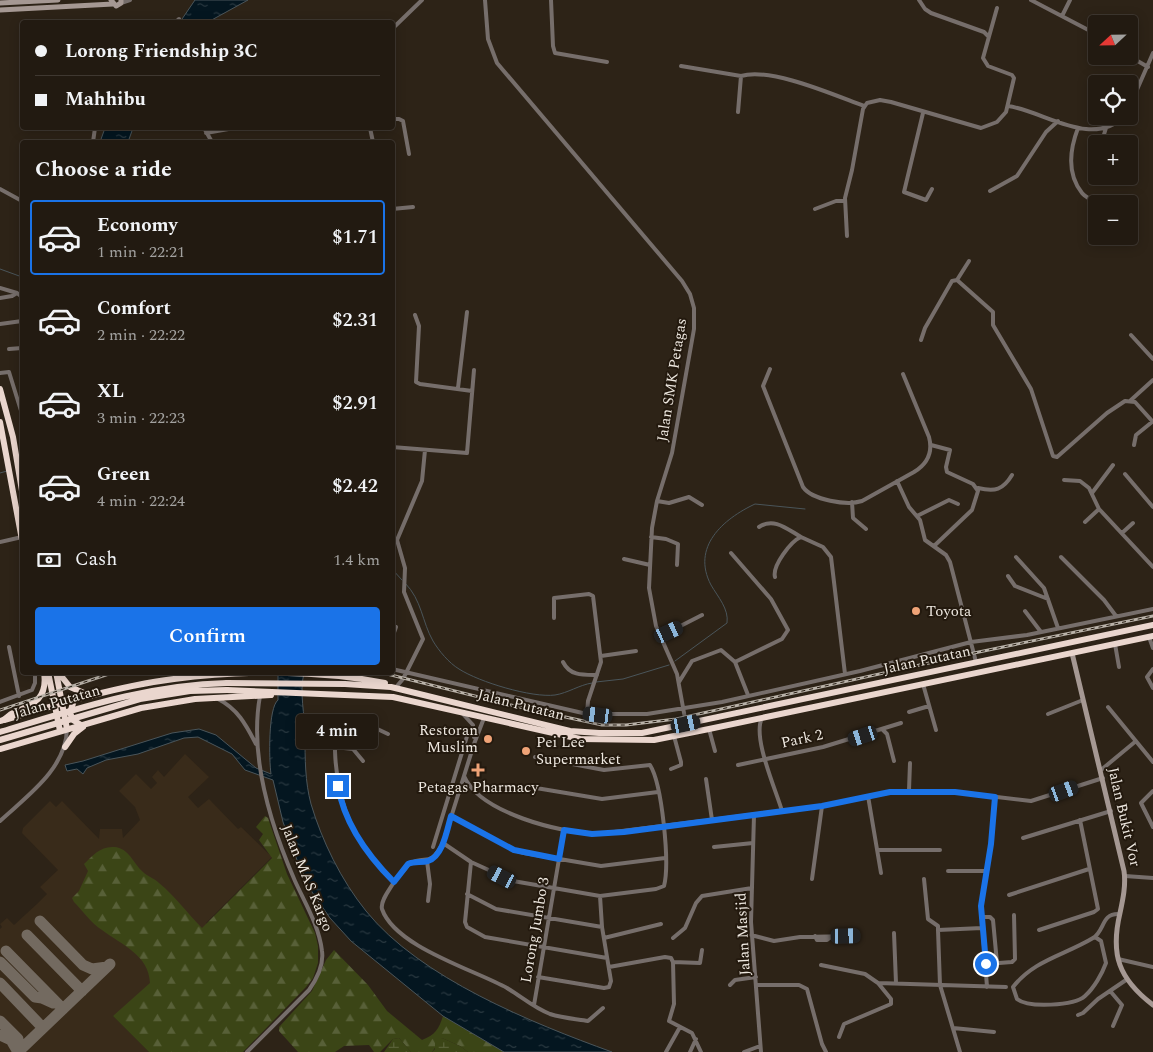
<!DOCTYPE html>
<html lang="en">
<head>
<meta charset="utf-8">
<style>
	:root { --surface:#221a11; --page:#2a231a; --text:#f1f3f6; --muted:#a2a19f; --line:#3f3831; --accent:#1a73e8 }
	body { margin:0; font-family:Spectral,serif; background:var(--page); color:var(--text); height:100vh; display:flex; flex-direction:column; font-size:19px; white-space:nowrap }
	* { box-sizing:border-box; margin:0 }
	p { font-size:16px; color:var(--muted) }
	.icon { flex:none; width:28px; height:28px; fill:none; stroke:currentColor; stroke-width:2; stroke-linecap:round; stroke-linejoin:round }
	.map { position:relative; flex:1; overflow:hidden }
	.side { position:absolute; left:20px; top:140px; width:375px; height:535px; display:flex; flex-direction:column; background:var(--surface); border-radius:5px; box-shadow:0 2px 12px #0003,0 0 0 1px var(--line) }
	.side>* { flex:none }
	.hud { position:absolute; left:20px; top:20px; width:375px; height:110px; border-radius:5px; box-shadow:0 2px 12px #0003,0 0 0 1px var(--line); display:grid; align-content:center; height:110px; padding:0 15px; background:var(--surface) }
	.needle { width:32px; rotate:248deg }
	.buttons { position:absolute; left:1088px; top:15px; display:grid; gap:10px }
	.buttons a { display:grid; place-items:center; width:50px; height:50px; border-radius:5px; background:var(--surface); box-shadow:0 2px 12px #0003,0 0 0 1px var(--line); font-size:25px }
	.end { position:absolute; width:22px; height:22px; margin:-11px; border:6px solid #1a73e8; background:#fff; box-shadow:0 0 0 2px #fff }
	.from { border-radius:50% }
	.bubble { position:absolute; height:35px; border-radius:5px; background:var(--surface); box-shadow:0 2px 12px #0003,0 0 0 1px var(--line); font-size:16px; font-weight:600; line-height:35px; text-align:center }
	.car { position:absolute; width:15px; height:30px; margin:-15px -8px; border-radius:6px; box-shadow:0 0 4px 1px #0007; background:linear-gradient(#222 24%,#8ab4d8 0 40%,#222 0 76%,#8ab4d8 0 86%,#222 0) }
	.hud b { display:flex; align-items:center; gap:18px; height:48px; font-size:19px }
	.hud b+b { border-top:1px solid var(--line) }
	.hud i { width:12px; height:12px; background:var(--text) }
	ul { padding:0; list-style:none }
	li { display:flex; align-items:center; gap:15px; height:75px; margin:0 10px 8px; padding:0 5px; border:2px solid transparent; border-radius:5px }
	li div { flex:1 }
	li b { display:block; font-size:19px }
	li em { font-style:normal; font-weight:600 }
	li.on { border-color:var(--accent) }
	li>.icon { width:45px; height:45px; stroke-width:1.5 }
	h2 { padding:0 15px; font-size:22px; line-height:60px }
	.pay { display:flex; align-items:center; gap:12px; height:55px; padding:0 15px; font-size:19px }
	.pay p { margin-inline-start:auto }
	.primary-button { display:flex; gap:10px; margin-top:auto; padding:10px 15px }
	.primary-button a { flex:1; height:58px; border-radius:5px; background:var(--accent); color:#fff; font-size:20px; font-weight:600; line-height:58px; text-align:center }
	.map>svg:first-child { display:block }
	.built { fill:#392b1a }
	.forest { fill:url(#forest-firs) }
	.wetland { fill:url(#wetland-marsh) }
	.water { fill:url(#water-ripples); stroke:#4a555a }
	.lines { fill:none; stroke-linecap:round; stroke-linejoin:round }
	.stream { stroke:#4a555a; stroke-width:1 }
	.taxiway { stroke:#736a60; stroke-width:11 }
	.street { stroke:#766e6b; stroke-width:4 }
	.secondary { stroke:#a59893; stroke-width:5 }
	.highway { stroke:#ead6ce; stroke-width:6 }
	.rail-casing { stroke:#b9b2a9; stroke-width:3 }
	.rail { stroke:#23190e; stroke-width:1; stroke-dasharray:4; stroke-linecap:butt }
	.highway-bridge { stroke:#ead6ce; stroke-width:6 }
	.route { stroke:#1a73e8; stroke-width:6 }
	.poi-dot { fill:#efa377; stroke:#23190e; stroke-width:2 }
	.labels { text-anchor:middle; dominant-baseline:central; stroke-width:4; stroke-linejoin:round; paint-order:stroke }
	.street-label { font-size:15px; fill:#eee8e0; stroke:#23190e }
	.poi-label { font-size:15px; fill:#eee8e0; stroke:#23190e; text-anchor:start }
</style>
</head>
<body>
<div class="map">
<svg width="1153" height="1052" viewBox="0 0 1153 1052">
	<defs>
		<pattern id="forest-firs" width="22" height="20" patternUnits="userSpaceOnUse" patternTransform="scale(1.25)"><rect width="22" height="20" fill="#3b4516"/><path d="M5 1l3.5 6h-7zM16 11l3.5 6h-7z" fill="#586038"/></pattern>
		<pattern id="wetland-marsh" width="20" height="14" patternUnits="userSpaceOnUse" patternTransform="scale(1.25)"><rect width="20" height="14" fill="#3b4516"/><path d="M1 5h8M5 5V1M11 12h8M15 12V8" fill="none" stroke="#586038"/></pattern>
		<pattern id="water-ripples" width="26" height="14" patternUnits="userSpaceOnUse" patternTransform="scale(1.25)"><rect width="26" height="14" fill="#041620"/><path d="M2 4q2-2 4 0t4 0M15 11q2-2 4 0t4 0" fill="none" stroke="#293840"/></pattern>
	</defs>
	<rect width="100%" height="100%" fill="#2d2317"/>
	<path class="built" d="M185,754L209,777L188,797L198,808L209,799L238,829L241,827L272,857L206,923L237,958L113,1016L149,1052H0V929L2,927L0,924L7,918L14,925L37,904L47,894L40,887L58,870L22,833L23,828L50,801L56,807L62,801L99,839L100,829H122L123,838L140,820L135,807L119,791L136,774L151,789L157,783L152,777L158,770L164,777Z"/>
	<path class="forest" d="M265,816L268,818L287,874L315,933L318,946V963L313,978L306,987L243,1052H149L113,1016L150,983C149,955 122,945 102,930C91,923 83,911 74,902L72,898L79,891L88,871L84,864C93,855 101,846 114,847C129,848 133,863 143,872C147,876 154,878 159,883C175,896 187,913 202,928L272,858L259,840L263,834L256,827Z
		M334,950L368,985L387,1011L422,1040C435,1035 439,1029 443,1016L504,1052H468L460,1046L442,1038L432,1052H411L399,1038L393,1039L380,1052H374L369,1045L344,1046L335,1052H298L279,1031V1027L312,991L326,960Z"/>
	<path class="wetland" d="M399,1038L411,1052H384L393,1039Z
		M442,1038L460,1046L468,1052H432L435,1049V1042Z"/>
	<path class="water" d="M195,0H248L208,22H180Z
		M105,128H133L128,142H100Z
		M278,673H304C299,693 305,714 305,736C305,758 305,782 311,804C322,841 341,880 366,911C420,978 532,1023 612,1052H504L443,1016L351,941L330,918L312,892L297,860L283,822L273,780L245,770L232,754L198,737L184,738L138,754L106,760L87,768L83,774L77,769L67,771L65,765L83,761L172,733L199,729L216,735L256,768L271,774C269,760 268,708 278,700Z"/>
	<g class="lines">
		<path class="stream" d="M0,269L22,277
			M0,473L7,471
			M392,569L402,580
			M405,583C422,600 422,622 433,641C439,651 449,663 459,669C479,682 532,698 555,695C568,693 579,685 592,683
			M675,661L727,623C729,609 718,597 711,585C691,547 723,519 755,504L805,509
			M596,682L623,679L669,665"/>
		<path class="taxiway" d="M40,921L83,965L92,969L107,967
			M27,935L82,991
			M6,951L63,1009
			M0,962L35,997L42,998L53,1003
			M0,983L43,1028
			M0,1021L18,1039
			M0,1035L11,1040L18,1052L110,964"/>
		<path class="street" d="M485,0L488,39L497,63L682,281L690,294L694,308V329L672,453L657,501L652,528L649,588L656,626L677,674L686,724
			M551,0L553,46L555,53L607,62
			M919,0L925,9L931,13L984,32L988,36
			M1031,0L1096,34
			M121,3L130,0
			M1062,16L1070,0
			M176,22L179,19
			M392,29L422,0
			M1129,56L1148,67
			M681,66L741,76C771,67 834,95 864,106
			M1008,106C1044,111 1092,149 1124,116
			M1129,108L1153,53
			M738,112L741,76
			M923,113L904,192L926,200L932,189
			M392,119H399L403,121L409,154
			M204,128L212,142
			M370,128L373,142
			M1078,128C1070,149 1066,173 1082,193C1085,197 1091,199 1094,202L1096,222
			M206,133L234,128
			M93,142L95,128
			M1101,144L1106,128
			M1097,182V176
			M0,189L22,201
			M990,191L1017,176L1046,132L1058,121
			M392,209L413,207
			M815,209L836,201H845
			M847,236L845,198L852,170L863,109L867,103L880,100L891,102L981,128L997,122L1006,112L1014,78L1012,75L988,66L983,58L997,8
			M957,280L969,261
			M0,288L17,293L22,297
			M0,298L12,296L17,293
			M415,315L419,326L416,382L420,384L472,391
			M0,324L22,321
			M1131,335L1153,359
			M921,340L925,328L952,281L957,280L993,312V325L1031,389L1053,456L1057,457L1107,413L1125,401L1135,402L1153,422
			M9,349L22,348
			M770,369L763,386L803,487C812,500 847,506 862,501L914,472C927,464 933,452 929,437L903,374
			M0,373L9,372L22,414
			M458,388L467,312
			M1131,400L1153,380
			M931,445L950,450L946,467L947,472L973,484L978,491L972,510L934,546
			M1134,445L1136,435L1152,422
			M392,447L467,453L474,370
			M1125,474L1153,507
			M1064,480L1080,481L1089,488L1099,509L1153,567
			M897,481L909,507L920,520L925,540L946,555L950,562L976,662
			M978,488C995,492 1003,490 1012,475
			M1092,493L1113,465
			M657,501L669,503L689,497L702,505
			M852,502L853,518L866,529
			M917,516L949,500L958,504
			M1085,522L1099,509
			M759,527C774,517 787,529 801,537
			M1122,533L1133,523
			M651,537L666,539L678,544L677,565
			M0,542L22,537
			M731,553L771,599L788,630L782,639L735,662
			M1016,557L1044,588L1058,628
			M1061,557L1104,600L1116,616
			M624,559L650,565
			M1008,576L1015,586L1048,599
			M775,577C772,566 791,541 801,537L823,547L831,557L845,674
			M1025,611L1041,632
			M554,618V598L589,594L593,596L601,662L588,701L587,714
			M659,637L702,615
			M1149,637L1153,648
			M392,638L396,627
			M1115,644L1119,667
			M9,647L19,696
			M601,656L636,651
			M563,662C570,676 583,675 597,675
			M392,669L587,714H647L722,702L860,671L971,642L1027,635L1153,609
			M1153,669L1147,677L1153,688
			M679,682L692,661L721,650L735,662L748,695
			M923,684L936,730
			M397,686L403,679L423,639L404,592L405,568L397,540L422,481L425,450
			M218,699C238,709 246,725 256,744
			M0,702L32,690L35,683V672
			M1108,707L1153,762
			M909,712L929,706
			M462,713L473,725L474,737
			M1048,714L1083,700
			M762,718C752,737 776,790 782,811
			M709,729L715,751
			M883,730L887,734L894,761
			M388,734L356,719L338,716C334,725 335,741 335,751C337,807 354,842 394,882L409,864C427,854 429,869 443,843L474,744L484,718
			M335,747L353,749L363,761
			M738,765L823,747L901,723
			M671,769L681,765V762L674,736
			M1101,770L1136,741
			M464,776C480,813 560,833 598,834L822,806L897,791L955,792L1031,801L1103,778
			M706,779L712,820
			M530,787L602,799L658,792
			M909,790L910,763
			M1153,791L1141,803L1153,827
			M868,796L881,873
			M754,815L751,922L761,1052
			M451,816L514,850L524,853L601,866L665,858
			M0,821C27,796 66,769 67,729
			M1023,838L1111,811
			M443,843L471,862L513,881L600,896L656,889L664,886C670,863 662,784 650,765L604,770L535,757
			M433,847L468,733
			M714,847L753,843
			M877,850H940
			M427,861L430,884L428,901
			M471,862L465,922L467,927L485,937L607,958
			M948,871H987
			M1125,876L1153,878
			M812,879L822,806
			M924,879L928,919L938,926V930
			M394,882C390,889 380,901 382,909C395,947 475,970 507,988C522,997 534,1008 550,1014C562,1018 576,1019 588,1021L603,1008
			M467,894L496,909L602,927
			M1009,895L1089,869
			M981,917H990L993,920L997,963
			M1039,930L1094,912L1098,909L1080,820
			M894,933L896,983
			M751,935L774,941L800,937L856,936
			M815,936L817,940H827L832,936
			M1095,937L1101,941L1106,963C1102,974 1094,988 1085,996C1074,1006 1028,1008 1017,999L1013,987C1034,960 1065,955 1093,938C1105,931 1101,913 1119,914
			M604,938L661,924
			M673,938L685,928L696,903L702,896L752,888
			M1118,959L1153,967
			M673,962L700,963L702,950
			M986,964L1012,962L1015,959L1014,915
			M821,965L865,974L878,983L1006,987
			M609,967L665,957L671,958L673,962L674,1004L669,1021L692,1033L701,1052
			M538,977L604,988L609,987L611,981L602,927L600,896
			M730,985L735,980L756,977
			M756,985H799L807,989L822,1044L826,1052
			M987,987L981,906L991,844L995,797
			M1111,992L1122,1005L1113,1026
			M534,1005L564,830
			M1078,1015L1083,1013L1098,999L1126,980
			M953,1028L994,1032
			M839,1037L844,1024L891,1004V999L878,983
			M247,1052L309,990C316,980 324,965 322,951C319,926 305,903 295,881C271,826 249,756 260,696
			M666,1052L680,1027
			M690,1052L696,1039
			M744,1052L760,1046
			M960,1052L940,985L938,930L982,928"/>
		<path class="secondary" d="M111,0L116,6L121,3V0
			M0,3L58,0
			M0,10L113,4
			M1072,653L1124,871C1126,885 1123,899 1120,913C1110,955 1119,979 1153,1005"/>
		<path class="highway" d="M0,389L13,437L22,491
			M0,422L22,540
			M48,672L60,731
			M56,672L67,729
			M58,672L70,687L91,696
			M227,683L345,684L391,687L570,731L599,733H642L1153,625
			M227,690L393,697L580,739L654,740L709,729L1153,636
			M74,700L70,713L73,720L81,725
			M5,720C58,704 119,686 174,679C241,670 319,670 385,683
			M0,721C6,720 8,715 13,713C34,704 48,699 44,672
			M65,747L74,734L83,727
			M0,749L141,708L195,699L271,695"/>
		<defs>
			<path id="rail" d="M379,672L515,706L602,725H626L676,719L974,653L1153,616
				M0,710L115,672"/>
		</defs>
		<use href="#rail" class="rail-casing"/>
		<use href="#rail" class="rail"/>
		<path class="highway-bridge" d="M0,732C77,709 146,685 227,683
			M0,740L140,699L190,691L227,690"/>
	</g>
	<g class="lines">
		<path class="route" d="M338,786C344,822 368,856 394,882L408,864C415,861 421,863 428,861C443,856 447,830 451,816L514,850L559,859L564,830L592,834L624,832L822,806L890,792H955L995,797L991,844L981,906L986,964"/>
	</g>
	<g class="poi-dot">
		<circle cx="916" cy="611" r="5"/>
		<circle cx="488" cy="739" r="5"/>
		<circle cx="526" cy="751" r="5"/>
		<path d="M475.5 762.5h5v5h5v5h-5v5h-5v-5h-5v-5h5z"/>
	</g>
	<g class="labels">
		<g class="street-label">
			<text transform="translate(672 380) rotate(-81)">Jalan SMK Petagas</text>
			<text transform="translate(927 660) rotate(-12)">Jalan Putatan</text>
			<text transform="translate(57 702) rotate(-16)">Jalan Putatan</text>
			<text transform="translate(521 705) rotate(14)">Jalan Putatan</text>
			<text transform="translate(802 739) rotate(-12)">Park 2</text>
			<text transform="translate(1124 817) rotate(77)">Jalan Bukit Vor</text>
			<text transform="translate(307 878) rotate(68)">Jalan MAS Kargo</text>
			<text transform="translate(535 930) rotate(-80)">Lorong Jumbo 3</text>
			<text transform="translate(743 934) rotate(-93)">Jalan Masjid</text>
		</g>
		<g class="poi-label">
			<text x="926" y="611">Toyota</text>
			<text x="478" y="730" text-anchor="end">Restoran<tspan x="478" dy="17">Muslim</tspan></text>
			<text x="536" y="742">Pei Lee<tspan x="536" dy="17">Supermarket</tspan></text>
			<text x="478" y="787" text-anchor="middle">Petagas Pharmacy</text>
		</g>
	</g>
</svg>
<div class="buttons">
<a><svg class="needle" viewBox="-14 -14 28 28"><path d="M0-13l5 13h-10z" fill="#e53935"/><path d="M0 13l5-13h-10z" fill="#a2a19f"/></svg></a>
<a><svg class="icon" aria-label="locate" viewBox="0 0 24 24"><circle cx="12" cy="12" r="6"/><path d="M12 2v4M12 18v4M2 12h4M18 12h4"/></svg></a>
<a>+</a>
<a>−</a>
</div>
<i class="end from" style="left:986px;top:964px"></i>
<i class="end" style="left:338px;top:786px"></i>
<div class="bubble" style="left:296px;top:714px;width:82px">4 min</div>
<i class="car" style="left:669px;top:632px;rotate:65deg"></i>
<i class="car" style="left:598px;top:715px;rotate:277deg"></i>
<i class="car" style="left:686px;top:724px;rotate:78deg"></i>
<i class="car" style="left:863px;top:736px;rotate:252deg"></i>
<i class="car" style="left:1064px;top:791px;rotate:70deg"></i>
<i class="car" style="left:502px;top:877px;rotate:297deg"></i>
<i class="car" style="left:846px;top:936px;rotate:89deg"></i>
<div class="hud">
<b><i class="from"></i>Lorong Friendship 3C</b>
<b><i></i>Mahhibu</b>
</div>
<section class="side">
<h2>Choose a ride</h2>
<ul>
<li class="on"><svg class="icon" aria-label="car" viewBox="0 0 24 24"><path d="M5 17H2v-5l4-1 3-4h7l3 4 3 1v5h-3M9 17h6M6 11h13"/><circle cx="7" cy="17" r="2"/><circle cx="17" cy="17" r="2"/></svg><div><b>Economy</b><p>1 min · 22:21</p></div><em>$1.71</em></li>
<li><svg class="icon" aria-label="car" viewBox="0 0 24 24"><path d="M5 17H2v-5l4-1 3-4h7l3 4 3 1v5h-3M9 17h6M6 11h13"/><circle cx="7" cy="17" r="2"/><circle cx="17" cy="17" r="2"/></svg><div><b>Comfort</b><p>2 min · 22:22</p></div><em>$2.31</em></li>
<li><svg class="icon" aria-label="car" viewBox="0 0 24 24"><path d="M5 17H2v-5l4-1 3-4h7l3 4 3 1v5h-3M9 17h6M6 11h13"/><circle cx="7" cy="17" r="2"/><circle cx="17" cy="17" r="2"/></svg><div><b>XL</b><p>3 min · 22:23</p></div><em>$2.91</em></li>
<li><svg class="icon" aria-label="car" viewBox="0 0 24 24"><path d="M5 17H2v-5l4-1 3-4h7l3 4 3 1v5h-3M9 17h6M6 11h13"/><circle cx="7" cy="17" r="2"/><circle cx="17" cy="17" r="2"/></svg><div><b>Green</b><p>4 min · 22:24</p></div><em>$2.42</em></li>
</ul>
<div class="pay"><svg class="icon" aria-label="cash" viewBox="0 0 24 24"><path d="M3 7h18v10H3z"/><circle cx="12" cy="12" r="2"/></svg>Cash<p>1.4 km</p></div>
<div class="primary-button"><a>Confirm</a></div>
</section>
</div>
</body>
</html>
